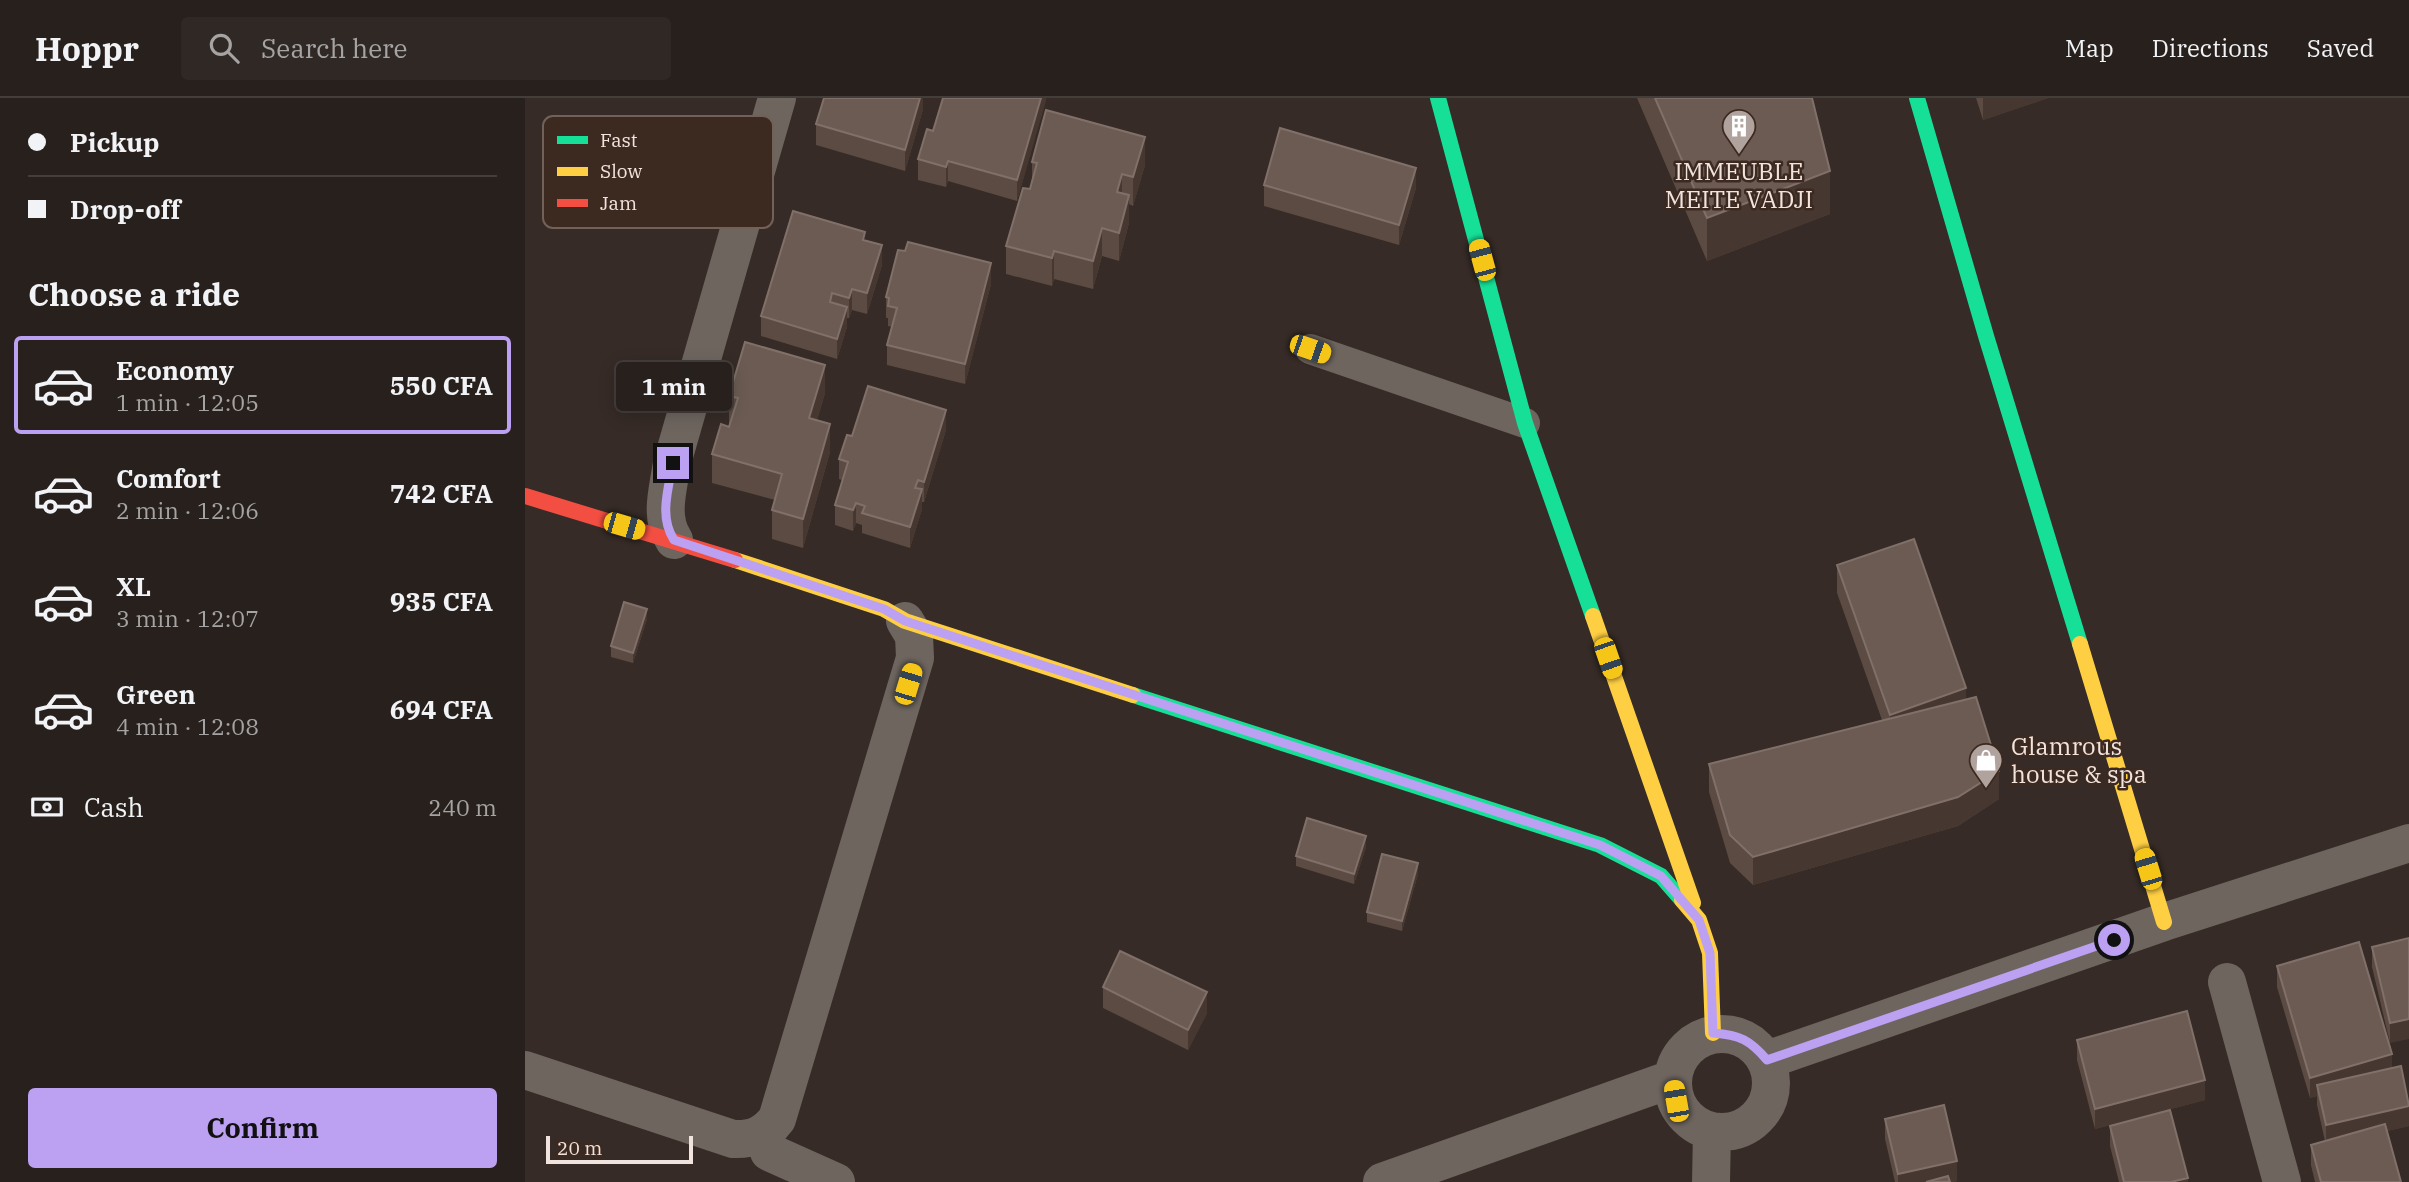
<!DOCTYPE html>
<html lang="en">
<head>
<meta charset="utf-8">
<style>
	:root { --surface:#28201c; --page:#302825; --text:#f1f3f6; --muted:#a5a3a3; --line:#443e3b; --accent:#bca0f2 }
	body { margin:0; font-family:"IBM Plex Serif",serif; background:var(--page); color:var(--text); height:100vh; display:flex; flex-direction:column; font-size:26px; white-space:nowrap }
	* { box-sizing:border-box; margin:0 }
	p { font-size:23px; color:var(--muted) }
	.icon { flex:none; width:38px; height:38px; fill:none; stroke:currentColor; stroke-width:2; stroke-linecap:round; stroke-linejoin:round }
	.map { position:relative; flex:1; overflow:hidden }
	.details { display:flex; flex-direction:column; background:var(--surface); width:525px }
	.details>* { flex:none }
	.banner { display:grid; align-content:center; height:154px; padding:0 28px; background:var(--surface) }
	.scale { position:absolute; left:21px; bottom:18px; width:147px; box-sizing:border-box; padding-left:7px; border:4px solid #f1e4de; border-top:0; font-size:19px; line-height:24px; white-space:nowrap; color:#f1e4de; -webkit-text-stroke:5px #3c2920; paint-order:stroke }
	.end { position:absolute; width:32px; height:32px; margin:-16px; border:9px solid #bca0f2; background:#111; box-shadow:0 0 0 4px #111 }
	.from { border-radius:50% }
	.bubble { position:absolute; height:49px; border-radius:7px; background:var(--surface); box-shadow:0 4px 18px #0003,0 0 0 2px var(--line); font-size:23px; font-weight:800; line-height:49px; text-align:center }
	.car { position:absolute; width:21px; height:42px; margin:-21px -10px; border-radius:9px; box-shadow:0 0 5px 2px #0007; background:linear-gradient(#f5c518 24%,#345 0 40%,#f5c518 0 76%,#345 0 86%,#f5c518 0) }
	.banner b { display:flex; align-items:center; gap:24px; height:66px; font-size:26px }
	.banner b+b { border-top:2px solid var(--line) }
	.banner i { width:18px; height:18px; background:var(--text) }
	ul { padding:0; list-style:none }
	li { display:flex; align-items:center; gap:21px; height:98px; margin:0 14px 10px; padding:0 14px; border:4px solid transparent; border-radius:7px }
	li div { flex:1 }
	li b { display:block; font-size:26px }
	li em { font-style:normal; font-weight:800 }
	li.on { border-color:var(--accent) }
	li>.icon { width:63px; height:63px; stroke-width:1.5 }
	h2 { padding:0 28px; font-size:32px; line-height:84px }
	.pay { display:flex; align-items:center; gap:18px; height:77px; padding:0 28px; font-size:26px }
	.pay p { margin-inline-start:auto }
	.action { display:flex; gap:14px; margin-top:auto; padding:14px 28px }
	.action a { flex:1; height:80px; border-radius:7px; background:var(--accent); color:#111; font-size:28px; font-weight:800; line-height:80px; text-align:center }
	header { display:flex; align-items:center; gap:42px; box-sizing:border-box; height:98px; padding:0 35px; background:var(--surface); border-bottom:2px solid var(--line) }
	header strong { font-size:33px }
	nav { display:flex; gap:38px; margin-inline-start:auto; font-size:24px }
	.search { width:490px; height:63px; background:var(--page); display:flex; align-items:center; gap:18px; box-sizing:border-box; padding:0 24px; border-radius:7px; color:var(--muted); font-size:26px }
	main { display:flex; flex:1; min-height:0 }
	.map>svg:first-child { display:block }
	.lines { fill:none; stroke-linecap:round; stroke-linejoin:round }
	.lane { stroke:#6e655f; stroke-width:30 }
	.street { stroke:#6e655f; stroke-width:38 }
	.fast { stroke:#16e098; stroke-width:16 }
	.slow { stroke:#ffcf43; stroke-width:16 }
	.jam { stroke:#f24e42; stroke-width:16 }
	.wall { fill:#5b4b43 }
	.shaded-wall { fill:#463730 }
	.building { fill:#6b5b53; stroke:#807069; stroke-width:2 }
	.route { stroke:#bca0f2; stroke-width:9 }
	.labels { text-anchor:middle; dominant-baseline:central; stroke-width:5; stroke-linejoin:round; paint-order:stroke }
	.poi-label { font-size:24px; fill:#f1e4de; stroke:#3c2920 }
	.key { fill:#3c2920; stroke:#726159; stroke-width:2 }
	.key-label { font-size:19px; fill:#f1e4de }
</style>
</head>
<body>
<header>
<strong>Hoppr</strong>
<div class="search"><svg class="icon" aria-label="search" viewBox="0 0 24 24"><circle cx="10" cy="10" r="6"/><path d="M15 15l6 6"/></svg>Search here</div>
<nav><a>Map</a><a>Directions</a><a>Saved</a></nav>
</header>
<main>
<section class="details">
<div class="banner">
<b><i class="from"></i>Pickup</b>
<b><i></i>Drop-off</b>
</div>
<h2>Choose a ride</h2>
<ul>
<li class="on"><svg class="icon" aria-label="car" viewBox="0 0 24 24"><path d="M5 17H2v-5l4-1 3-4h7l3 4 3 1v5h-3M9 17h6M6 11h13"/><circle cx="7" cy="17" r="2"/><circle cx="17" cy="17" r="2"/></svg><div><b>Economy</b><p>1 min · 12:05</p></div><em>550 CFA</em></li>
<li><svg class="icon" aria-label="car" viewBox="0 0 24 24"><path d="M5 17H2v-5l4-1 3-4h7l3 4 3 1v5h-3M9 17h6M6 11h13"/><circle cx="7" cy="17" r="2"/><circle cx="17" cy="17" r="2"/></svg><div><b>Comfort</b><p>2 min · 12:06</p></div><em>742 CFA</em></li>
<li><svg class="icon" aria-label="car" viewBox="0 0 24 24"><path d="M5 17H2v-5l4-1 3-4h7l3 4 3 1v5h-3M9 17h6M6 11h13"/><circle cx="7" cy="17" r="2"/><circle cx="17" cy="17" r="2"/></svg><div><b>XL</b><p>3 min · 12:07</p></div><em>935 CFA</em></li>
<li><svg class="icon" aria-label="car" viewBox="0 0 24 24"><path d="M5 17H2v-5l4-1 3-4h7l3 4 3 1v5h-3M9 17h6M6 11h13"/><circle cx="7" cy="17" r="2"/><circle cx="17" cy="17" r="2"/></svg><div><b>Green</b><p>4 min · 12:08</p></div><em>694 CFA</em></li>
</ul>
<div class="pay"><svg class="icon" aria-label="cash" viewBox="0 0 24 24"><path d="M3 7h18v10H3z"/><circle cx="12" cy="12" r="2"/></svg>Cash<p>240 m</p></div>
<div class="action"><a>Confirm</a></div>
</section>
<div class="map">
<svg width="1884" height="1084" viewBox="0 0 1884 1084">
	<rect width="100%" height="100%" fill="#362b26"/>
	<g class="lines">
		<path class="lane" d="M785,251L1000,325"/>
		<path class="street" d="M149,442C134,419 143,392 147,365L252,0
			M1702,884L1757,1084
			M1148 985a49 49 0 1 1 98 0a49 49 0 1 1-98 0Z
			M1242,962L1639,824L1884,745
			M0,972L208,1041C227,1042 240,1037 252,1021L390,560L389,538L380,523
			M244,1054L311,1084
			M857,1084L1147,981
			M1186,1084L1187,1033"/>
		<path class="fast" d="M913,0L1000,325L1068,518
			M1392,0L1461,238L1555,546
			M608,597L1075,747L1136,778L1157,802"/>
		<path class="slow" d="M210,462L359,511L380,523L608,597
			M1068,518L1168,805
			M1555,546L1639,824
			M1157,802L1174,822L1185,855L1188,935"/>
		<path class="jam" d="M0,398L210,462"/>
	</g>
	<path class="wall" d="M398,0V11L380,73L291,47V26Z
		M521,0L492,103L423,83L421,89L393,82V61L408,33Z
		M1112,0H1287L1305,116L1182,163Z
		M1451,0H1523L1458,22Z
		M507,64L620,67L608,108L604,106V125L594,163L577,158L568,191L529,181L527,188L481,176V148L505,91L507,86Z
		M739,87L891,90L874,147L739,108Z
		M340,142L357,167L342,216L327,212L324,220H322V229L312,261L236,238V218Z
		M466,186L440,286L362,267V247L367,229L363,228V220H361V199Z
		M300,295L292,322L305,354L278,450L247,441V412L250,402L187,385V356L204,329V298Z
		M421,332L399,404H397V411L385,450L337,435V427L331,425L328,433L310,427V407L317,382L314,381V361L327,338Z
		M1312,467L1441,601L1474,701L1433,728L1228,787L1205,765L1184,694V666L1357,622L1312,495Z
		M122,521L108,565L86,559V548Z
		M841,749L829,786L771,768V758Z
		M893,776L877,833L842,824V814Z
		M1884,840L1865,945L1847,869V849Z
		M1752,868L1867,970L1884,1008V1028L1862,1033L1876,1084H1790L1786,1067V1047L1800,1043L1792,1007V998L1785,1000L1752,889Z
		M578,889L682,915L663,952L578,910Z
		M1552,942L1680,1002L1570,1031L1552,962Z
		M1360,1021L1432,1083L1427,1084H1370L1360,1041Z
		M1585,1028L1663,1084H1594L1585,1048Z"/>
	<path class="shaded-wall" d="M395,0H398V11L380,73V52Z
		M516,0H521V3L492,103V82Z
		M1458,0H1523L1458,22Z
		M620,39V67L608,108V79Z
		M423,63V83L421,89V69Z
		M891,70V90L874,147V127Z
		M1305,73V116L1182,163V120Z
		M597,76V104L592,94Z
		M604,97V125L594,163V135Z
		M577,130V158L568,191V163Z
		M357,147V167L342,216V195Z
		M529,153V181L527,188V160Z
		M466,165V186L440,286V266Z
		M327,191V212L324,220V200Z
		M322,209V229L312,261V241Z
		M300,267V295L284,348V320Z
		M421,312V332L399,404V384Z
		M305,326V354L278,450V421Z
		M397,391V411L385,450V429Z
		M331,405V425L328,433V412Z
		M122,511V521L108,565V555Z
		M1441,590V619L1365,646V617Z
		M1474,673V701L1433,728L1228,787V759Z
		M841,738V749L829,786V776Z
		M893,765V776L877,833V823Z
		M682,894V915L663,952V932Z
		M1884,921V941L1865,945V925Z
		M1867,956V976L1792,987V998L1785,1000V980Z
		M1680,982V1002L1570,1031V1011Z
		M1884,1008V1028L1801,1047V1027Z
		M1432,1063V1083L1427,1084H1373V1076Z
		M1663,1080V1084H1646Z"/>
	<path class="building" d="M299,0H395L380,52L291,26Z
		M418,0H516L492,82L423,63L421,69L393,61L402,31L408,33Z
		M1130,0H1287L1305,73L1182,120Z
		M521,12L620,39L608,79L597,76L592,94L604,97L594,135L577,130L568,163L529,153L527,160L481,148L498,90L505,91L512,65L507,64Z
		M755,30L891,70L874,127L739,87Z
		M268,113L340,134L338,142L357,147L342,195L327,191L324,200L307,195L305,204L322,209L312,241L236,218Z
		M383,144L466,165L440,266L362,247L372,210L363,208L364,200L361,199L373,152L380,153Z
		M220,244L300,267L284,320L305,326L278,421L247,412L257,376L187,356L196,326L204,329L213,300L204,298Z
		M343,288L421,312L399,384L393,382L390,390L397,391L385,429L337,415L340,408L331,405L328,412L310,407L323,364L314,361L322,337L327,338Z
		M1389,441L1441,590L1365,617L1312,467Z
		M99,504L122,511L108,555L86,548Z
		M1451,599L1474,673L1433,699L1228,759L1205,737L1184,666Z
		M782,720L841,738L829,776L771,758Z
		M857,756L893,765L877,823L842,814Z
		M1884,840V921L1865,925L1847,849Z
		M1834,844L1867,956L1785,980L1752,868Z
		M595,853L682,894L663,932L578,889Z
		M1662,913L1680,982L1570,1011L1552,942Z
		M1876,968L1884,1008L1801,1027L1792,987Z
		M1419,1007L1432,1063L1373,1076L1360,1021Z
		M1645,1012L1663,1080L1646,1084H1599L1585,1028Z
		M1860,1026L1876,1084H1796L1786,1047Z
		M1423,1078L1425,1084H1401Z"/>
	<g class="lines">
		<path class="route" d="M148,365C143,392 134,419 149,442L359,511L380,523L1075,747L1136,778L1174,822L1185,855L1188,935C1215,937 1225,942 1242,962L1589,842"/>
	</g>
	<defs>
		<symbol id="building-pin" viewBox="-11 -11 22 30"><path d="M0 17L-7.5 6A9.5 9.5 0 1 1 7.5 6Z" fill="#b0a39e" stroke="#3c2920"/><path d="M-4-6H4V6H1V3H-1V6H-4ZM-2.5-4.3h1.7v1.8h-1.7ZM.8-4.3h1.7v1.8H.8ZM-2.5-1h1.7V.8h-1.7ZM.8-1h1.7V.8H.8Z" fill="#fff"/></symbol>
		<symbol id="shop-pin" viewBox="-11 -11 22 30"><path d="M0 17L-7.5 6A9.5 9.5 0 1 1 7.5 6Z" fill="#b0a39e" stroke="#3c2920"/><path d="M-5-2.5h2.3a2.7 3.5 0 0 1 5.4 0H5L5.5 6h-11ZM-1.5-2.5h3a1.5 2.3 0 0 0-3 0Z" fill="#fff"/></symbol>
	</defs>
	<g fill-rule="evenodd">
		<use href="#building-pin" x="1195" y="9" width="38" height="52"/>
		<use href="#shop-pin" x="1442" y="643" width="38" height="52"/>
	</g>
	<g class="labels">
		<g class="poi-label">
			<text x="1214" y="73">IMMEUBLE<tspan x="1214" dy="28">MEITE VADJI</tspan></text>
			<text x="1486" y="648" text-anchor="start">Glamrous<tspan x="1486" dy="28">house &amp; spa</tspan></text>
		</g>
	</g>
	<rect x="18" y="18" width="230" height="112" rx="10" class="key"/>
	<rect x="32" y="38" width="31" height="8" fill="#16e098"/>
	<rect x="32" y="69" width="31" height="9" fill="#ffcf43"/>
	<rect x="32" y="101" width="31" height="8" fill="#f24e42"/>
	<g class="key-label">
		<text x="75" y="49">Fast</text>
		<text x="75" y="80">Slow</text>
		<text x="75" y="112">Jam</text>
	</g>
</svg>
<div class="scale">20 m</div>
<i class="end from" style="left:1589px;top:842px"></i>
<i class="end" style="left:148px;top:365px"></i>
<div class="bubble" style="left:91px;top:264px;width:116px">1 min</div>
<i class="car" style="left:957px;top:162px;rotate:345deg"></i>
<i class="car" style="left:785px;top:251px;rotate:109deg"></i>
<i class="car" style="left:99px;top:428px;rotate:106deg"></i>
<i class="car" style="left:1083px;top:560px;rotate:161deg"></i>
<i class="car" style="left:383px;top:586px;rotate:17deg"></i>
<i class="car" style="left:1623px;top:771px;rotate:343deg"></i>
<i class="car" style="left:1151px;top:1003px;rotate:350deg"></i>
</div>
</main>
</body>
</html>
